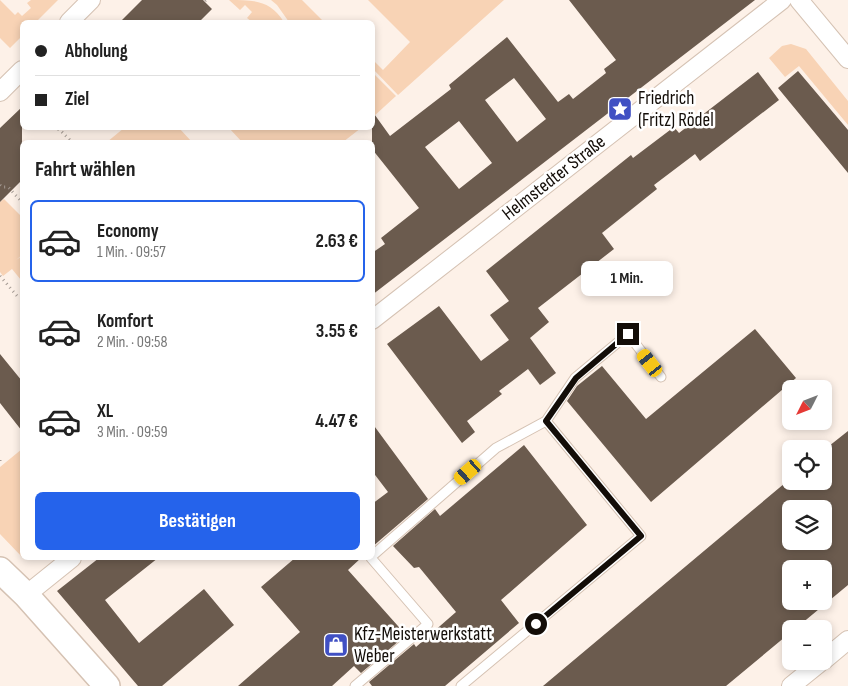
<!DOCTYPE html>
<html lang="de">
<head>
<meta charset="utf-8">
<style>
	:root { --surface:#fff; --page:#f2f2f2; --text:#222; --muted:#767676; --line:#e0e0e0; --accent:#2563eb }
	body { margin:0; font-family:"Sofia Sans Condensed",sans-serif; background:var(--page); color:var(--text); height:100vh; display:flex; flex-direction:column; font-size:19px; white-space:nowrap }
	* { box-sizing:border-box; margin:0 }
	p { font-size:16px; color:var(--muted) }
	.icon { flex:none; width:28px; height:28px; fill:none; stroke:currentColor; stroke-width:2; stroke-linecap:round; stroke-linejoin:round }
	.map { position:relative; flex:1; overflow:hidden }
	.details { position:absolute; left:20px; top:140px; width:355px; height:420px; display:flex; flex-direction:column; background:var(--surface); border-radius:8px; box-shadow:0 2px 8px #0003 }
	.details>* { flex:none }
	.hud { position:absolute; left:20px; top:20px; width:355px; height:110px; border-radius:8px; box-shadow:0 2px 8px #0003; display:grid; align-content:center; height:110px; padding:0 15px; background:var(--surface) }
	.needle { width:32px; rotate:228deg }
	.controls { position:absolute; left:782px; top:380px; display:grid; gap:10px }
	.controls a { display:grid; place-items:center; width:50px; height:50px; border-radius:8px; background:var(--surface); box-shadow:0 2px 8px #0003; font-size:25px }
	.end { position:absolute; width:22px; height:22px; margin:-11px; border:6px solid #130d08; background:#fff; box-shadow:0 0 0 2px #fff }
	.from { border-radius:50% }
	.bubble { position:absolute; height:35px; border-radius:8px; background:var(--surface); box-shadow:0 2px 8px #0003; font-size:16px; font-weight:700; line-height:35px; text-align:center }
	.car { position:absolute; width:15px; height:30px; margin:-15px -8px; border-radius:6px; box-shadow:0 0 4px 1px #0007; background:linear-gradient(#f5c518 24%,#345 0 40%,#f5c518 0 76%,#345 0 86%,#f5c518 0) }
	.hud b { display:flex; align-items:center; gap:18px; height:48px; font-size:19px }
	.hud b+b { border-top:1px solid var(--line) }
	.hud i { width:12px; height:12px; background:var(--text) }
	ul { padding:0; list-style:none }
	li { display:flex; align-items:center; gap:15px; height:82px; margin:0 10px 8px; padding:0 5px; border:2px solid transparent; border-radius:8px }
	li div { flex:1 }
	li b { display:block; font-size:19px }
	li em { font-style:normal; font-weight:700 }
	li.active { border-color:var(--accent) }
	li>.icon { width:45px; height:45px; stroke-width:1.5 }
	h2 { padding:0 15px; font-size:22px; line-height:60px }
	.primary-button { display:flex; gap:10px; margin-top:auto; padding:10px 15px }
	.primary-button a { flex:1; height:58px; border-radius:8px; background:var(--accent); color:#fff; font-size:20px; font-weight:700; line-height:58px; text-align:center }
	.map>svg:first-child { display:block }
	.green { fill:#f8d3b5 }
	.building { fill:#6b5b4e; fill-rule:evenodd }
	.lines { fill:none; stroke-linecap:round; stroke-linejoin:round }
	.service-casing { stroke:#d5c2b3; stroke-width:11 }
	.minor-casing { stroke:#d5c2b3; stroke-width:20 }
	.secondary-casing { stroke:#d5c2b3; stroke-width:28 }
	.path { stroke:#a59b94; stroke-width:3; stroke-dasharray:1 4; stroke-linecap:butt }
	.service { stroke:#fff; stroke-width:9 }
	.minor { stroke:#fff; stroke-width:18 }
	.secondary { stroke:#fff; stroke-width:25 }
	.route { stroke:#130d08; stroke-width:6 }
	.labels { text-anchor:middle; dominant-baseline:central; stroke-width:5; stroke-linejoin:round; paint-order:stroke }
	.poi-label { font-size:19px; fill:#130d08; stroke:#fff; text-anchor:start }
	.street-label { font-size:19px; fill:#130d08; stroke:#fff }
</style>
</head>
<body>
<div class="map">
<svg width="848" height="686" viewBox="0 0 848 686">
	<rect width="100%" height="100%" fill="#fdf1e8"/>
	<path class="green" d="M0,0L15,15L18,12L22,16L31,8L27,3L31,0H58L36,22H22V36L10,48L0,38Z
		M229,0C255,0 270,0 284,22H252L247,18L252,12L245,5L240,10Z
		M271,0H302L324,22H289L277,5Z
		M368,0H504L398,95L373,69V60L383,70L410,42Z
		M791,44L806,49L848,101V125L799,66L785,77L769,58L782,46Z
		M372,72L396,96L373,117H372Z
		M124,128H179L192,142H107Z
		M229,128H361L343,142H242Z
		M4,199L22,217V255L16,260L22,256L20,262L22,266L21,280L12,269L3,276L0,272V202Z
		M22,449V557L0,534V467Z"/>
	<path class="building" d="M142,0H203L212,9L199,22H120Z
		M569,0H755L372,295V253L385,244L381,238L419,208L372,149V111L390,136L451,89L449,85L507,37L558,102L569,94L573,99L606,73L604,69L616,60ZM514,78L546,119L517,142L485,100ZM459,121L492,163L459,189L425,147Z
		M798,71L848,130V173L778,88Z
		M758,72L779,100L700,161L695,154L654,185L657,189L602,233L614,249L538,308L549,322L530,338L556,373L540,385L528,369L499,391L502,394L467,421L475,432L462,443L387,344L439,306L481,361L509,340L490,315L509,301L486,271L631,155L633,158L674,127L679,133Z
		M22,107V180L0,202V128Z
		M755,329L796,378L651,502L567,401L577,386L602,366L646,419Z
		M0,354L22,381V431L0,403Z
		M372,423L428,499L372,547V504L388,492L372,471Z
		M848,431V585L795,629H791V632L726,686H543L791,478V481H824V450ZM791,509H824V541H791ZM791,569H824V601H791Z
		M524,445L587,525L501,600L519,623L445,686H372L369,682L414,644L416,647L456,612L419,567L414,568L393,546L435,509L440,516Z
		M99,558H158L105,600L139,643L204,589L234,625L162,686H138L57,591Z
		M295,558H361L348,570L406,635L361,673L354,666L332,686H238L300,632L261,587Z"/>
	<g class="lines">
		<defs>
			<path id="service" d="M372,556L496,448L546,421L575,378L628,334L661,377
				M355,686L428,624L371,558
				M461,686L641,536L546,421"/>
			<path id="minor" d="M799,0L848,59
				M69,22L91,0
				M0,92L22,70
				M372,320L782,0
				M26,595L72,558
				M824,660L848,640
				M791,686L822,661"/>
			<path id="secondary" d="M0,570L26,595L107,686"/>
		</defs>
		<use href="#service" class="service-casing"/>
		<use href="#minor" class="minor-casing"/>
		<use href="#secondary" class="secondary-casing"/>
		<path class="path" d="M205,1L206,0
			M53,128L60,130L72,142
			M0,185L2,187H8L22,202
			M0,276L18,297
			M0,460V461"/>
		<use href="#service" class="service"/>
		<use href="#minor" class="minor"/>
		<use href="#secondary" class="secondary"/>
	</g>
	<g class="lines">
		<path class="route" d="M536,624L641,536L546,421L576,378L628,334"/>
	</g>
	<defs>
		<symbol id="sight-square" viewBox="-11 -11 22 22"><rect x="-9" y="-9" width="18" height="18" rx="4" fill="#4050c3" stroke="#fff"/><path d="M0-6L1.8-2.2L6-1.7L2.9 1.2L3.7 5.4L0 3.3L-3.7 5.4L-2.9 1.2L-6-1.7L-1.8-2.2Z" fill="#fff"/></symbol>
		<symbol id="shop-square" viewBox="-11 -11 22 22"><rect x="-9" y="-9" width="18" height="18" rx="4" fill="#4050c3" stroke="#fff"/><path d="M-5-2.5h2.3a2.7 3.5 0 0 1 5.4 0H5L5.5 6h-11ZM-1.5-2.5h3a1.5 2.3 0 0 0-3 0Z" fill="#fff"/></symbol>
	</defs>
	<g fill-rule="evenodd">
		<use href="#sight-square" x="606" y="95" width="28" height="28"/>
		<use href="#shop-square" x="322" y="631" width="28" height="28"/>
	</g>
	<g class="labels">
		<g class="poi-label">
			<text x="638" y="98">Friedrich<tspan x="638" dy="22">(Fritz) Rödel</tspan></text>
			<text x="354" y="634">Kfz-Meisterwerkstatt<tspan x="354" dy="22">Weber</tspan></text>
		</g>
		<g class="street-label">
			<text transform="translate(554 178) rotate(-38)">Helmstedter Straße</text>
		</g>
	</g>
</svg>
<div class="controls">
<a><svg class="needle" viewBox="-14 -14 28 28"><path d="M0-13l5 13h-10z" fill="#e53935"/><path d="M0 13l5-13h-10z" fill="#767676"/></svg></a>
<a><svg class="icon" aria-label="locate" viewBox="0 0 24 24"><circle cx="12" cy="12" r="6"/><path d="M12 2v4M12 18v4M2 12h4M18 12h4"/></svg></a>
<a><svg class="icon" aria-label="layers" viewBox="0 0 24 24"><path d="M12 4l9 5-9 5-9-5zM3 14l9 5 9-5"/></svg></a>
<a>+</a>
<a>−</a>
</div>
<i class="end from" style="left:536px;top:624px"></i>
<i class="end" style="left:628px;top:334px"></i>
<div class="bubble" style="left:581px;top:261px;width:92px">1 Min.</div>
<i class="car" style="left:650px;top:363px;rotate:322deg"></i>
<i class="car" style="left:468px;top:472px;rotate:229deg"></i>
<div class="hud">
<b><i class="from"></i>Abholung</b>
<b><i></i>Ziel</b>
</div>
<section class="details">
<h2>Fahrt wählen</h2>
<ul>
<li class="active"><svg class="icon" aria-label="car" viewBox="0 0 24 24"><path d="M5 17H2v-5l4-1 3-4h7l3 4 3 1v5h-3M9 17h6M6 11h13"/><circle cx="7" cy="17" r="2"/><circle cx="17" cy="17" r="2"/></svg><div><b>Economy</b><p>1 Min. · 09:57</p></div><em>2.63 €</em></li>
<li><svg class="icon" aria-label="car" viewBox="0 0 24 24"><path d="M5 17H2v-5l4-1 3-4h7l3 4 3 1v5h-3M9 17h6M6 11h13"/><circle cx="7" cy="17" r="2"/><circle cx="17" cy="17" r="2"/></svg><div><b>Komfort</b><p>2 Min. · 09:58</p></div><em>3.55 €</em></li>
<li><svg class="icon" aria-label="car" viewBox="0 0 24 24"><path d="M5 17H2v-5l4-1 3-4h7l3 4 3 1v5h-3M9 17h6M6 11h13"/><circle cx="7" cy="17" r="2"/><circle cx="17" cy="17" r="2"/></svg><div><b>XL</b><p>3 Min. · 09:59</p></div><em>4.47 €</em></li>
</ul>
<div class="primary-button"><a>Bestätigen</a></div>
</section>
</div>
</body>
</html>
